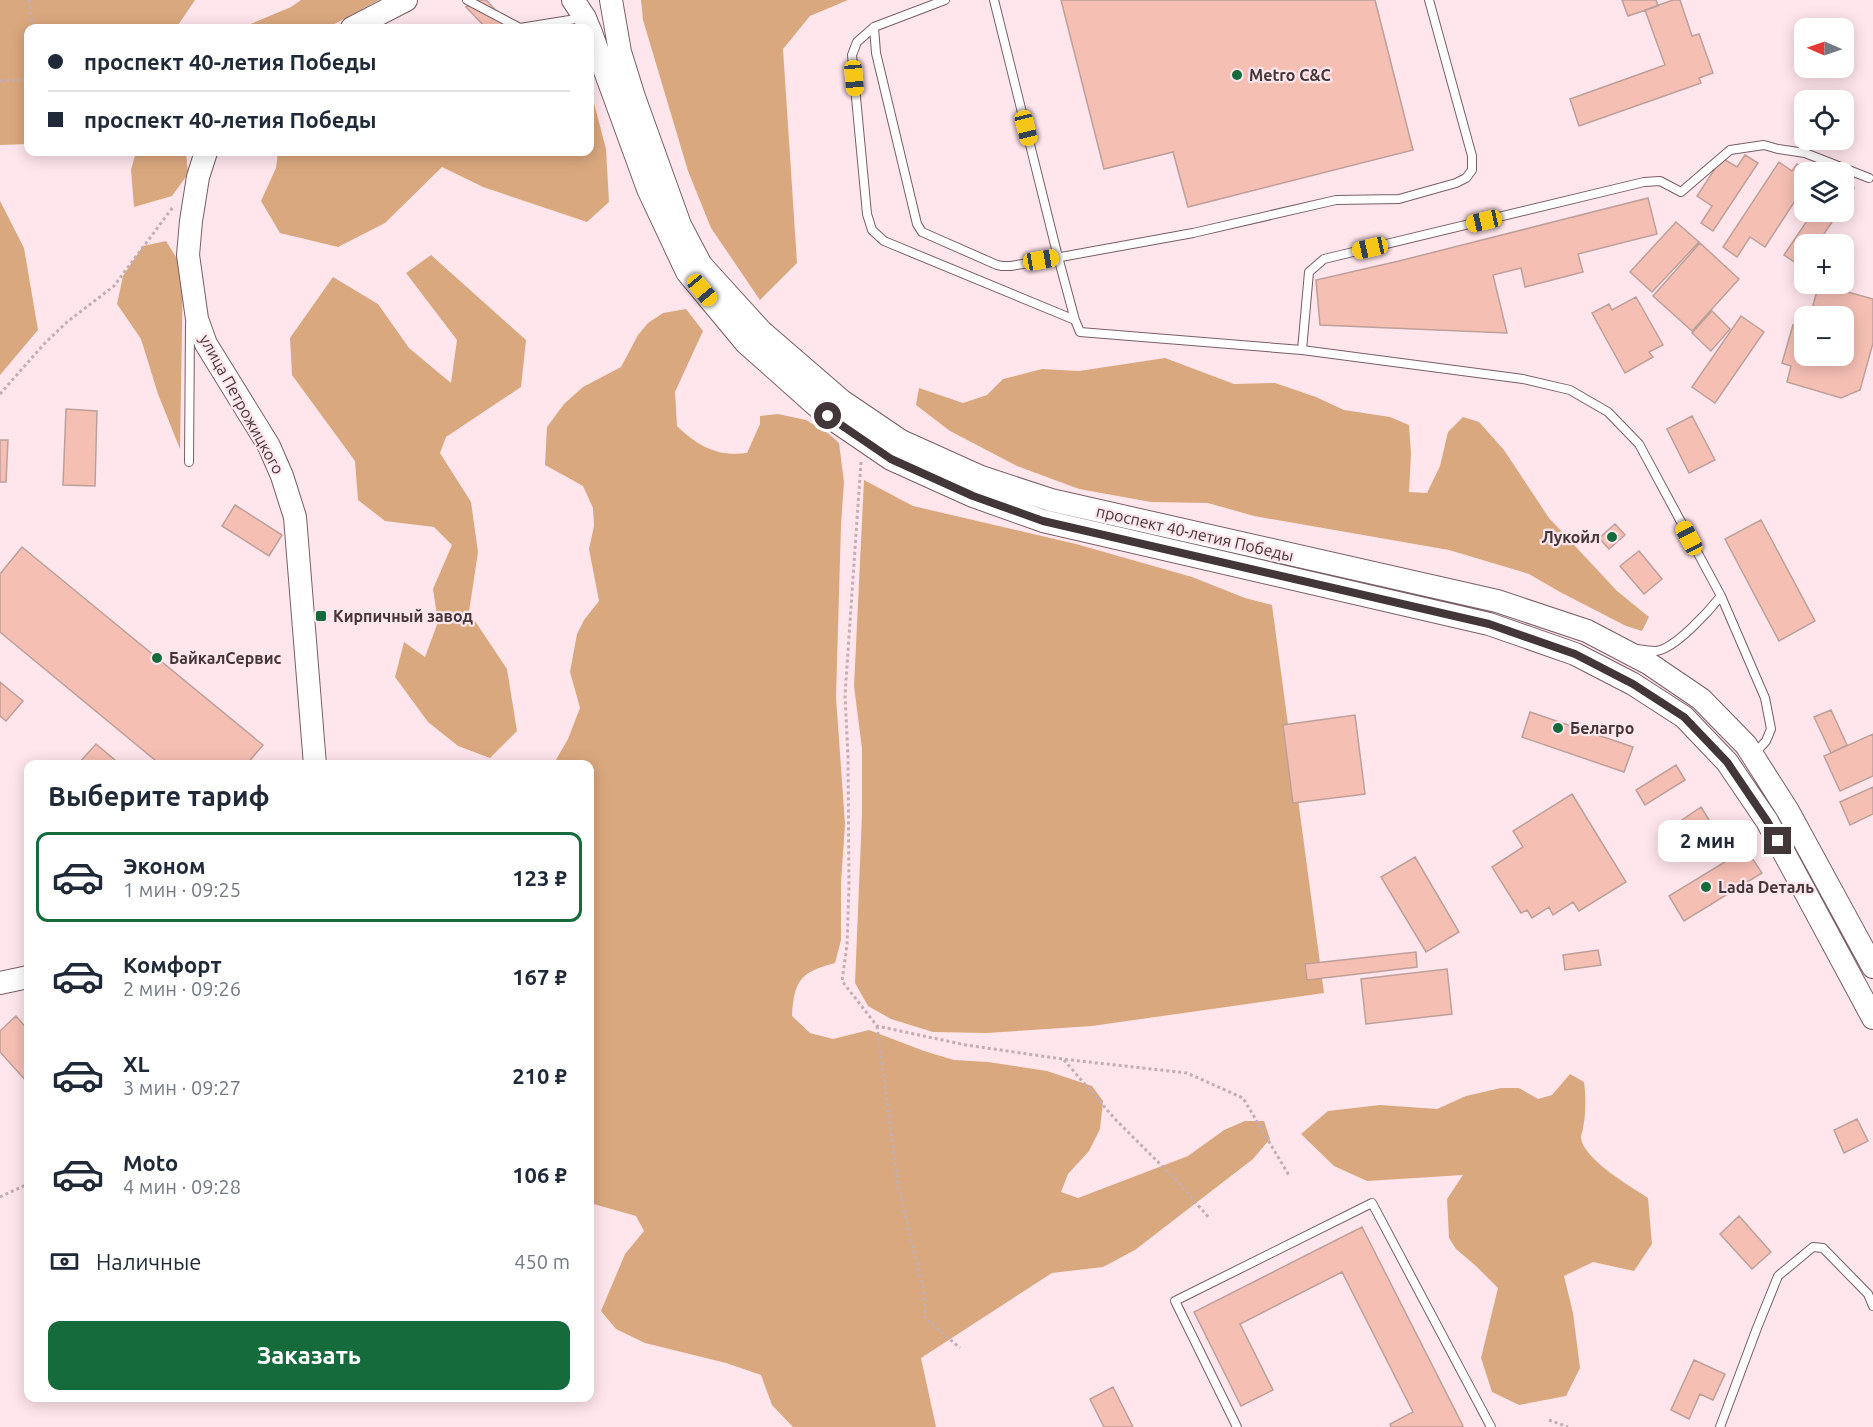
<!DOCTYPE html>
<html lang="ru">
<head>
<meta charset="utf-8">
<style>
	:root { --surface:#fff; --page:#f2f2f3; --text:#1f2937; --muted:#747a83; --line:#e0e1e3; --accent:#166b3d }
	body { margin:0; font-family:Ubuntu,sans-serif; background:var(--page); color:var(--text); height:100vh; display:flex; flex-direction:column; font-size:22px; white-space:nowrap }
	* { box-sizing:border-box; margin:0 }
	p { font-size:20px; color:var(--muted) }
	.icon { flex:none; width:33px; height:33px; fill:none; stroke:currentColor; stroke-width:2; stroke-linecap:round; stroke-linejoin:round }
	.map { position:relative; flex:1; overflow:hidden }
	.side { position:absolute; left:24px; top:760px; width:570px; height:642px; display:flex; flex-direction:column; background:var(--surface); border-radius:12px; box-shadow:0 3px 15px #0003 }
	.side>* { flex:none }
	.guide { position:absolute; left:24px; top:24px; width:570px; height:132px; border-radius:12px; box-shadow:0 3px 15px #0003; display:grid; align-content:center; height:132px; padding:0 24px; background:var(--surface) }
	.needle { width:39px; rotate:272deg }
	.fabs { position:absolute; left:1794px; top:18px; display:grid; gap:12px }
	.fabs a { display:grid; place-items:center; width:60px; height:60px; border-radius:12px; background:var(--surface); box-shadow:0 3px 15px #0003; font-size:30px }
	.end { position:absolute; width:27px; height:27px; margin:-14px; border:8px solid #423639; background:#fff; box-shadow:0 0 0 3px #fff }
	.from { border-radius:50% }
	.bubble { position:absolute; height:42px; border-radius:12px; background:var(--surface); box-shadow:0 3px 15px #0003; font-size:20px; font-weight:700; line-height:42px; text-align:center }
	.car { position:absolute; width:18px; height:36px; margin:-18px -9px; border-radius:8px; box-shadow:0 0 4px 2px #0007; background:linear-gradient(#f5c518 24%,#345 0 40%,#f5c518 0 76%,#345 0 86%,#f5c518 0) }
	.guide b { display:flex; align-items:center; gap:21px; height:57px; font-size:22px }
	.guide b+b { border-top:2px solid var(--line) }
	.guide i { width:15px; height:15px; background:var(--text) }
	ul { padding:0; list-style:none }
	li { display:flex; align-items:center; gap:18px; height:90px; margin:0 12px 9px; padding:0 12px; border:3px solid transparent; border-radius:12px }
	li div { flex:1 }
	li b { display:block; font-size:22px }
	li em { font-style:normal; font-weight:700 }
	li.selected { border-color:var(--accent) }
	li>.icon { width:54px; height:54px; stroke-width:1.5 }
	h2 { padding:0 24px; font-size:27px; line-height:72px }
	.pay { display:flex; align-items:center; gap:15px; height:66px; padding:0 24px; font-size:22px }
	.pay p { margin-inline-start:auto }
	.cta { display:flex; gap:12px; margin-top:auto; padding:12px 24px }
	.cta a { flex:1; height:69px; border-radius:12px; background:var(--accent); color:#fff; font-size:24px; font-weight:700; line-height:69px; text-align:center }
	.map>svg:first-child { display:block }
	.forest { fill:#daa87e }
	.building { fill:#f6bfb4; stroke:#bea09a; stroke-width:1.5 }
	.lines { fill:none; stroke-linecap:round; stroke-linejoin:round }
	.lane-casing { stroke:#795e66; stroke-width:10 }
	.secondary-casing { stroke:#795e66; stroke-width:24 }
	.path { stroke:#c3aeb3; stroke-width:3; stroke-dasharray:3 3; stroke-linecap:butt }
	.lane { stroke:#fff; stroke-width:8 }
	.secondary { stroke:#fff; stroke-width:22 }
	.route { stroke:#423639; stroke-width:8 }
	.poi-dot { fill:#166b3d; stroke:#ffe5ec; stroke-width:2 }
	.labels { text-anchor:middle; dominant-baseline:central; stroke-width:4.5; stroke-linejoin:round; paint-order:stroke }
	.poi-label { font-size:16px; font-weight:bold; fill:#423639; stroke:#ffe5ec; text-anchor:start }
	.street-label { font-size:16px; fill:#423639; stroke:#ffe5ec }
</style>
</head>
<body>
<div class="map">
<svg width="1873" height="1427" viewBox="0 0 1873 1427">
	<rect width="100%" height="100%" fill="#ffe5ec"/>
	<path class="forest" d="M0,0H195L176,28H28V144L0,145Z
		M301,0H379L327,28H241L291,7Z
		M641,0H848L810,16L783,49L797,263L760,300L711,228L688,171L643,20Z
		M590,88L606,149L609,202L587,222L483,187L442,167L385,223L338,247L280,233L261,201L276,168L278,152H590Z
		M136,152H186L188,174L172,196L134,207L131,170Z
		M0,201L24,248L38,330L0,375Z
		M166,241L183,268L180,449L158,394L141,339L117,304L123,276L143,246Z
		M431,255L526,340L521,387L446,437L440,453L471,502L478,552L469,612L507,669L517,731L490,758L458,746L428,722L395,677L404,642L425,657L438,622L433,589L452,545L434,527L385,521L358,500L355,461L292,375L290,338L333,277L378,304L409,348L451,383L457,340L406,273Z
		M686,309L703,331L675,392L677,426C698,446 717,457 747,453L760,424V416L778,414L806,420L829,434L839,443L844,482L841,525L836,697L845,824L841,883V940L835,963C800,972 794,981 792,1016L810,1033L833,1039L869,1030L924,1051L954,1060L988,1062L1047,1071L1092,1086L1103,1101L1100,1129L1089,1151L1068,1174L1061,1192L1078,1198L1188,1156L1224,1130L1245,1121H1264L1270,1139L1253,1159L1135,1250L1103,1267L1052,1273L921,1358L936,1427H793L772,1405L761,1375L726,1363L645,1343L616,1329L601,1311L625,1254L644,1231L636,1216L590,1203V765H553L568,739L580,708L570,672L577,634L584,620L599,601L589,549L594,526L593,508L583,486L545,465L547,427L564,404L583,387L621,367L638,335L648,323L663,313Z
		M1165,358L1234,384L1275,383L1316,397L1344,410L1390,417L1409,425L1411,454L1409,492L1427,493L1440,466L1448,432L1463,417L1479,422L1504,450L1549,518L1617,591L1649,617L1642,631L1626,626L1560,592L1529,574L1449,550L1254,516L1208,503L1151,502L1079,489L1017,466L950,431L916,405L919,388L963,403L987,395L1003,379L1042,369L1079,371Z
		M864,480L913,506L1076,544L1192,577L1245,598L1272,605L1324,993L1092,1026L987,1033L933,1032L891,1019L868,1006L855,983L862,814V749L854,686Z
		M1570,1074L1584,1082C1586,1097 1586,1113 1583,1128C1583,1131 1581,1134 1581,1137C1582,1159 1632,1187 1648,1198L1652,1244L1634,1271L1593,1262L1564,1276L1573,1313L1580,1368L1566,1396L1519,1405L1492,1392L1481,1358L1498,1288L1476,1266L1456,1249L1449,1238L1447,1199L1463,1175L1367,1181L1334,1166L1301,1134L1328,1111L1380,1105L1437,1109L1466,1096L1501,1088H1519L1538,1099L1552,1095Z"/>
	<path class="building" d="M480,0H486L510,25L502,28H486L466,7Z
		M1061,0H1375L1413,150L1188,207L1173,152L1104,169Z
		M1622,0H1656L1658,6L1628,16Z
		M1673,0H1680L1692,36L1699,34L1713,73L1699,78L1701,83L1579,126L1570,99L1665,65L1645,10Z
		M1745,155L1758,163L1713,231L1701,223L1712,206L1697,196L1722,158L1737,167Z
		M1779,162L1792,171L1797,164L1810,172H1804V187L1765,247L1750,237L1737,257L1723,247Z
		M1844,181L1854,188L1844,204Z
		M1648,198L1657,234L1578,254L1583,272L1525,287L1521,268L1493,275L1507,333L1320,325L1316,280L1399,261Z
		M1813,212H1839L1817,244H1804V263L1802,267L1784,255Z
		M1676,222L1699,242L1652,292L1630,272Z
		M1700,243L1739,279L1692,331L1653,296Z
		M1819,284L1873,299V343L1860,390L1841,398L1787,382L1791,366L1782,363L1793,325L1804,328V356H1844V316H1810Z
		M1636,297L1663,345L1649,352L1653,357L1625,373L1592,313L1609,304L1612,310Z
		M1712,311L1730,329L1711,351L1692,333Z
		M1741,316L1764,332L1715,403L1692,387Z
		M66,409L97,411L95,486L63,485Z
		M1692,416L1715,460L1689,473L1667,429Z
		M0,440H8L6,482H0Z
		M235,505L282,535L269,556L222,526Z
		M1761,520L1815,621L1779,641L1725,539Z
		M1615,524L1625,535L1609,549L1599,538Z
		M22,547L263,745L246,765H161L0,632V574Z
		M1639,551L1662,579L1644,594L1620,566Z
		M0,682L23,701L6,721L0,716Z
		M1831,710L1847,745L1831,753L1814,717Z
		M1530,712L1633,747L1624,772L1522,737Z
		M1355,715L1365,794L1293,803L1283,725Z
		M1873,734V776L1840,791L1824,756Z
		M96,744L121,765H80L78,764Z
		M1676,765L1685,780L1645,805L1636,790Z
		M1873,787V814L1850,825L1840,802Z
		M1572,794L1626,882L1579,911L1573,902L1553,915L1549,907L1532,918L1527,910L1521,913L1492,867L1523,847L1513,831Z
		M1701,807L1719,836L1699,849L1682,820Z
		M1746,849L1762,873L1684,921L1669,896Z
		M1415,857L1459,932L1426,952L1381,877Z
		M1598,950L1601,965L1565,970L1563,955Z
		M1416,952L1417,967L1307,980L1305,964Z
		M1447,969L1452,1014L1366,1024L1361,979Z
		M16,1016L28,1030V1083L0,1052V1031Z
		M1857,1119L1868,1141L1844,1153L1834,1130Z
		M1739,1216L1771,1252L1752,1269L1720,1234Z
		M1362,1227L1463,1426L1461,1427H1391L1390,1424L1413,1412L1342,1272L1240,1324L1273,1390L1241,1406L1194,1312Z
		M1694,1360L1725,1374L1713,1400L1700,1394L1689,1419L1671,1410Z
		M1113,1387L1133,1427H1104L1090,1399Z"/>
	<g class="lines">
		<defs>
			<path id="lane" d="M467,0L520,28
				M945,0L874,27L857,42L852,55L867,214L872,230L884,241L1075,320
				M994,0L1058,257L1075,320L1080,332L1302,350L1523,379L1570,390L1608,412L1639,444L1721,596L1765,698L1771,729L1766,741L1755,753
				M874,27L876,53L917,224L922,232L997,265L1002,266H1011L1193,233L1336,200L1399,199L1456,183L1466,178L1472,170V156L1429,0
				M520,28L582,18
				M1302,350L1309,272L1324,259L1644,182L1660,181L1681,192L1730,150L1764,145L1778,149L1805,153L1869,178
				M189,462L190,324
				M1637,649C1643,650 1651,651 1656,651C1675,649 1709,611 1721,596
				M1237,1427L1175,1301L1372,1203L1491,1427
				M1720,1427L1757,1328L1778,1276L1813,1247L1823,1248L1868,1294L1873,1306"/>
			<path id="secondary" d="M573,0L585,18L589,28
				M611,0L620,52L634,97L680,225L701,265L761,331L842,401L901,441L981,477L1051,500L1497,601L1587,631L1648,663L1701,699L1746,745L1788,811L1873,967
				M352,28L406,0
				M590,30L648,189L687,272L746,343L828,416L891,459L973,496L1043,521L1489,624L1575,654L1633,684L1684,717L1727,762L1767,821L1873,1018
				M206,152L198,177L191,221L188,255L197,319L206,344L269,446L282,476L295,517L315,765
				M0,983L28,977"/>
		</defs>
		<use href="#lane" class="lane-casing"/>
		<use href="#secondary" class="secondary-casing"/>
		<path class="path" d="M29,0L33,28
			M0,81L28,80
			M0,394L44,344L67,322L114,286L173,207
			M861,462L845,695L848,757L849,886L847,945L842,981L877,1026L966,1045L1062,1059L1187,1073L1243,1098L1290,1177
			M877,1026L898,1185L924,1291L925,1318L960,1348
			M1064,1060L1114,1118L1177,1181L1210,1219
			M0,1197L28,1184
			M1549,1420L1568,1427"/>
		<use href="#lane" class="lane"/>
		<use href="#secondary" class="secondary"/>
	</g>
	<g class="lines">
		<path class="route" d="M828,416L891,459L973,496L1043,521L1489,624L1575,654L1633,684L1684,717L1727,762L1767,821L1778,841"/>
	</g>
	<g class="poi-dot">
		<circle cx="1237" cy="75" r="6"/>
		<circle cx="1612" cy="537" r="6"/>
		<rect x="315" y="610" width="12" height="12" rx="3"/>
		<circle cx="157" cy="658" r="6"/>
		<circle cx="1558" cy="728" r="6"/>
		<circle cx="1706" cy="887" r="6"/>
	</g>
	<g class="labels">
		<g class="poi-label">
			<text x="1249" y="75">Metro C&amp;C</text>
			<text x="1600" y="537" text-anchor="end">Лукойл</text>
			<text x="333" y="616">Кирпичный завод</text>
			<text x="169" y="658">БайкалСервис</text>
			<text x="1570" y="728">Белагро</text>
			<text x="1718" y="887">Lada Dеталь</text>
		</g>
		<g class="street-label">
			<text transform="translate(242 404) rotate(61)">улица Петрожицкого</text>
			<text transform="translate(1195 533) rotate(13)">проспект 40-летия Победы</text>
		</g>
	</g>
</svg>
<div class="fabs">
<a><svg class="needle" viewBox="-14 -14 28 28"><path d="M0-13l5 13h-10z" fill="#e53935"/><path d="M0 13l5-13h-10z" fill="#747a83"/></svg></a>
<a><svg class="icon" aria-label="locate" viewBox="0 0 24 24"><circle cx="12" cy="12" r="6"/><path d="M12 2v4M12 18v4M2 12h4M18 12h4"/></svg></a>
<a><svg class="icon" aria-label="layers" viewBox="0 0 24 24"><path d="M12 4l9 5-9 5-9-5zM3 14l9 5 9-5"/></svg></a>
<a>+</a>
<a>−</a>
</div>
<i class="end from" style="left:828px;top:416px"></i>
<i class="end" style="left:1778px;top:841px"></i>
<div class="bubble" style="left:1658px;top:820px;width:99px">2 мин</div>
<i class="car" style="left:854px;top:78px;rotate:175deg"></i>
<i class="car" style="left:1026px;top:128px;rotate:166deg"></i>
<i class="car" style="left:1484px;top:221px;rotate:257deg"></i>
<i class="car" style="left:1370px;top:248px;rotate:257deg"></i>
<i class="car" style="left:1041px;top:260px;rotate:80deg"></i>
<i class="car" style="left:702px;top:290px;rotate:140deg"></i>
<i class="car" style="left:1689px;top:538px;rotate:332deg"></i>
<div class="guide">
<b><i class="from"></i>проспект 40-летия Победы</b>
<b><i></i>проспект 40-летия Победы</b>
</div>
<section class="side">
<h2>Выберите тариф</h2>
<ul>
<li class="selected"><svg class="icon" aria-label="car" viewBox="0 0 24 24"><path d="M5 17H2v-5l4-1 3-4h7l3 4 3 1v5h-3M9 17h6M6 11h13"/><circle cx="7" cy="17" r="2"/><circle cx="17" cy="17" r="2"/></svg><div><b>Эконом</b><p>1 мин · 09:25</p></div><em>123 ₽</em></li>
<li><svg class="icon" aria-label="car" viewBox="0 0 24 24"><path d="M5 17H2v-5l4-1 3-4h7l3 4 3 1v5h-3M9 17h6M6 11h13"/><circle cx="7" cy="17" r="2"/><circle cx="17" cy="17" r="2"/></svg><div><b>Комфорт</b><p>2 мин · 09:26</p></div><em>167 ₽</em></li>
<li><svg class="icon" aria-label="car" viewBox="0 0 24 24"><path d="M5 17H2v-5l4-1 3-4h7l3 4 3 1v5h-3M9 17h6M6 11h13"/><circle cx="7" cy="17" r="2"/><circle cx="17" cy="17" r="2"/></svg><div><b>XL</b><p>3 мин · 09:27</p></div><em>210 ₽</em></li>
<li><svg class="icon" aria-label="car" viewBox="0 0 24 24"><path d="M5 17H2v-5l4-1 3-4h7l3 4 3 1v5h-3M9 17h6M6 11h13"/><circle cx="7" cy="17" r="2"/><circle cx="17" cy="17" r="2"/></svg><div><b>Moto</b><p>4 мин · 09:28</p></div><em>106 ₽</em></li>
</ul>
<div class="pay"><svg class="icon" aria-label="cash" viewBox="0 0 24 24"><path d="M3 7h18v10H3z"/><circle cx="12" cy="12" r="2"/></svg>Наличные<p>450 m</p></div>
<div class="cta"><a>Заказать</a></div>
</section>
</div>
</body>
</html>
